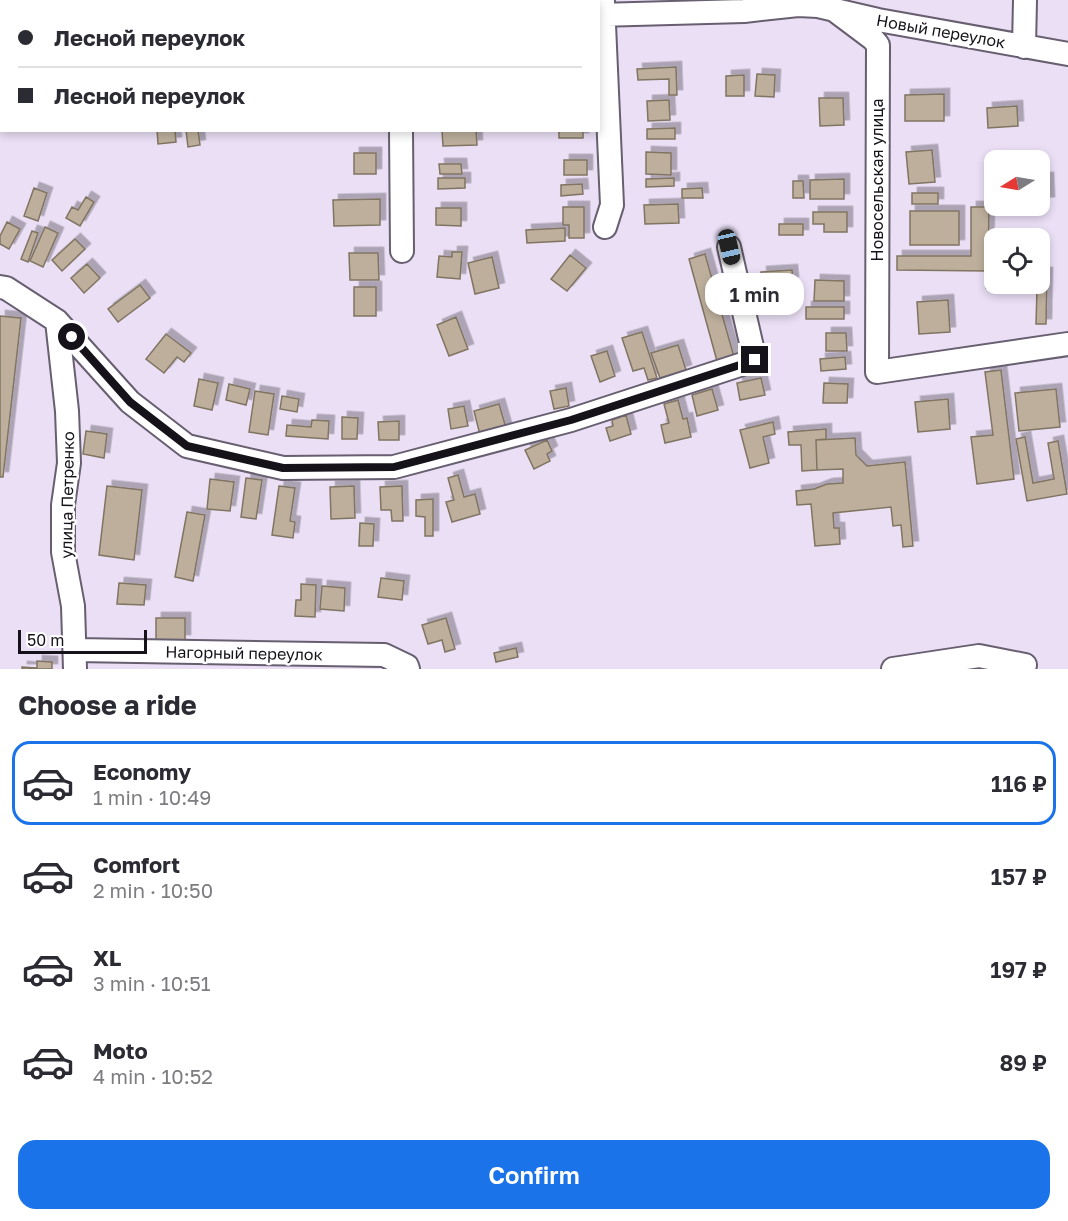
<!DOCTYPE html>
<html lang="en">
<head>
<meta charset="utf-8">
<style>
	:root { --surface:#fff; --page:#f2f2f3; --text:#2b2b33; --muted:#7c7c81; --line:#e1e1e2; --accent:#1a73e8 }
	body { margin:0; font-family:"Golos Text",sans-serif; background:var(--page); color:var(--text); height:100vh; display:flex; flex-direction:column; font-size:22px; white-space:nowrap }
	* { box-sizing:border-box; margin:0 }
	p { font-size:20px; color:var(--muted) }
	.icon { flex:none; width:33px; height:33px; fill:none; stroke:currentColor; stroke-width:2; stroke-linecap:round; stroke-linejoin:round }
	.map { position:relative; height:669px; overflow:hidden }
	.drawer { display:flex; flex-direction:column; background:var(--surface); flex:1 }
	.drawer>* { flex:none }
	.top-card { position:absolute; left:0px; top:0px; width:600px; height:132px; box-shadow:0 3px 9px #0003; display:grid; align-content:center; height:132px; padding:0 18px; background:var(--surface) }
	.needle { width:39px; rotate:259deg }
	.tools { position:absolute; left:984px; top:150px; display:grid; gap:12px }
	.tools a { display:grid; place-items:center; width:66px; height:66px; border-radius:12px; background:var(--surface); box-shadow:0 3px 9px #0003; font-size:30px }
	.scale { position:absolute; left:18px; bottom:15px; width:129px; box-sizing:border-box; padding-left:6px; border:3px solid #161219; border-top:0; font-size:16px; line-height:21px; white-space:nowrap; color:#161219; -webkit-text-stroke:4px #fff; paint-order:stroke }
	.end { position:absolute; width:27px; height:27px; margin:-14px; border:8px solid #161219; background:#fff; box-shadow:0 0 0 3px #fff }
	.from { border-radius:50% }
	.bubble { position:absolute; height:42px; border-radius:18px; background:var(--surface); box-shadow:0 3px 9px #0003; font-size:20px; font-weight:600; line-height:42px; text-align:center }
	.car { position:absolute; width:18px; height:36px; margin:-18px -9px; border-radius:8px; box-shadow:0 0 4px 2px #0007; background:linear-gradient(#222 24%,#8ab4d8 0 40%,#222 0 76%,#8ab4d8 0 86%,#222 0) }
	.top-card b { display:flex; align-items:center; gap:21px; height:57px; font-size:22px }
	.top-card b+b { border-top:2px solid var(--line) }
	.top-card i { width:15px; height:15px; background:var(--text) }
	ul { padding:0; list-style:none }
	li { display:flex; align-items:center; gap:18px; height:84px; margin:0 12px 9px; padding:0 6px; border:3px solid transparent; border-radius:18px }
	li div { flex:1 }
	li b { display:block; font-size:22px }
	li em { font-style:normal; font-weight:600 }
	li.on { border-color:var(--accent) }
	li>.icon { width:54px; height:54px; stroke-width:1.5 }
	h2 { padding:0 18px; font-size:27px; line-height:72px }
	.primary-button { display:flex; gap:12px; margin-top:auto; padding:12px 18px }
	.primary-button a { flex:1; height:69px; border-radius:18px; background:var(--accent); color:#fff; font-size:24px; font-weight:600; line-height:69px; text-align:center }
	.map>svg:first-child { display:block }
	.green { fill:#ddbbfb }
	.building { fill:#bdaf9c; stroke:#807462; stroke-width:1.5; filter:url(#shadow) }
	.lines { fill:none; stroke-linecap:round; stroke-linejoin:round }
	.minor-casing { stroke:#675e70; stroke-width:26 }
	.minor { stroke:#fff; stroke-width:22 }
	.route { stroke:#161219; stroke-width:8 }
	.labels { text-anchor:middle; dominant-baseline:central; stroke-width:5; stroke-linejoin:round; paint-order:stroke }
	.street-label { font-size:16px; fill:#161219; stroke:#fff }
</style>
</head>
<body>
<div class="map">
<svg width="1068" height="669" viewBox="0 0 1068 669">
	<defs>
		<filter id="shadow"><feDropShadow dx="5.5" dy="-5.5" stdDeviation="0" flood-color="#0004"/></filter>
	</defs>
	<rect width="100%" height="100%" fill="#eadff5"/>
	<path class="green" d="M1,0H156L2,2L0,70Z"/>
	<path class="building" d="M676,67L677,95H669V79L638,80L637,69Z
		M757,74L775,75L774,97L755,96Z
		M744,75V96H726V76Z
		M944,94V121H905V95Z
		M819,98H843L844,125L820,126Z
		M669,100L670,120L648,121L647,101Z
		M1017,106L1018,126L988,128L987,108Z
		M675,128V139H647V129Z
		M157,130H175L176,142L158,144Z
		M186,130H198L200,145L188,147Z
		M476,130L477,145L443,146L442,131Z
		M559,130H583V138H559Z
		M932,150L935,182L909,184L906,152Z
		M646,152L671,153V175L646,174Z
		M354,153H376V174H354Z
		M564,160H587V175H564Z
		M439,164H461L462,174H440Z
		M438,178H465V188L438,189Z
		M674,178V186L646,187V179Z
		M1040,178H1048L1049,202L1040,203Z
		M844,179V199H810V180Z
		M793,181H803L804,198H793Z
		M582,184L583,194L561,196V185Z
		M34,188L47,193L38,221L24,216Z
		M702,188L703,198H682V189Z
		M912,193H938V204H912Z
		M86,197L94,202L80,226L66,218L72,207L78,210Z
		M380,199V225L334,226L333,200Z
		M678,204L679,223L645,224L644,205Z
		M563,207H584V238H569V225H563Z
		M971,207H989L988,271L897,270V256H971Z
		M436,208H461V226L436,225Z
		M910,211H959V245H910Z
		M813,212H847V232H824V224H813Z
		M7,222L20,229L9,249L0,244V236Z
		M779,224H803V235H779Z
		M45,227L58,233L43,267L30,261Z
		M565,228V241L527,243L526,230Z
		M32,231L38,233L28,262L21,259Z
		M75,239L85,249L62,271L52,260Z
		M452,252H462L460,279L437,277L439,256L452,257Z
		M349,253H378L379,280H350Z
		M705,254L734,357L717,361L689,259Z
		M570,255L586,268L567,291L551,279Z
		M492,257L499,288L475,294L468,263Z
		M87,264L100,278L84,293L71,278Z
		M792,270L793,282L762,284L761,272Z
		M986,273H994V284H1040V273H1047L1046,324H1036L1037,288H986Z
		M815,280L844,281V301H814Z
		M140,285L150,298L118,322L108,309Z
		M354,287H376V316H354Z
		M948,300L950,332L919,334L917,302Z
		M806,307H844V319H806Z
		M0,316L21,318L3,477H0Z
		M456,317L468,349L449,356L437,325Z
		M642,332L657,378L648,380L644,368L633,371L622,338Z
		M826,333H846L847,351H826Z
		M166,334L191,353L184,362L177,357L164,373L146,359Z
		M678,345L686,370L660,378L651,353Z
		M607,351L615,376L600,382L591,356Z
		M845,357L846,369L821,371L820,359Z
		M1001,370L1014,479L977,484L971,437L993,435L985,372Z
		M761,378L765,395L740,400L737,383Z
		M199,379L218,383L212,410L194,406Z
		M824,383L848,384L847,403H823Z
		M229,384L250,389L246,405L226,400Z
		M566,388L569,406L554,409L550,391Z
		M712,389L718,410L697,416L692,395Z
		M1056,389L1060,427L1019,431L1015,393Z
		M255,391L274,394L268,435L249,432Z
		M282,396L299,399L297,412L280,409Z
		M948,399L950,429L918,432L915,402Z
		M678,400L683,419L687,418L691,437L665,443L661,425L669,423L664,404Z
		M499,404L506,428L480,435L474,411Z
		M464,406L468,426L451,429L448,409Z
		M626,415L631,434L610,441L606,428L613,426L612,420Z
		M342,417L358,418L357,439H342Z
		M312,420L329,421L328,439L286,436L287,425L311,427Z
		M399,421V440H379L378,422Z
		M773,422L775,434L763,437L769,463L750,468L740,430Z
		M826,429V439L816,440L817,470L802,471L801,445H789L788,432Z
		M86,431L107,434L104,458L83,454Z
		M1025,437L1033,483L1054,479L1048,443L1058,441L1067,494L1027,501L1016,439Z
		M855,438L856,455L867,466L905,462L913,546L903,547L901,525L893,526L891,507L833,513L834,528H839L840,544L815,546L811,504L797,505L796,491L814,489L827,484L843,483V469L817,470L816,440Z
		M547,440L552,451L547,454L550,461L534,469L525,450Z
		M458,475L464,497L475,494L480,514L452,522L446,502L454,500L448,478Z
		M246,478L262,480L256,519L241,517Z
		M210,479L234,482L230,511L207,509Z
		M107,486L142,490L134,560L99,555Z
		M279,486L295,488L290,521L295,522L293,538L272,535Z
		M354,486L355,518L331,519L330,487Z
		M402,486L403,521H392L391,510H381L380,487Z
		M433,499V536H425V517L416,516V500Z
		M187,512L205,515L193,581L175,577Z
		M360,523L374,524L373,546H359Z
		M381,578L404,581L402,600L378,597Z
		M119,583L146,585L144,605L117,604Z
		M301,584L316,585L315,617L295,616L296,600H301Z
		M322,586L345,588L344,611L320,609Z
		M156,618H185V640H156Z
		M446,618L455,649L445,652L442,640L428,644L422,625Z
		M516,648L518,657L496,662L494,653Z
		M37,661L52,662V669H22V667L37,668Z"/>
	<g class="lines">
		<defs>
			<path id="minor" d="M194,2V0
				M401,2V0
				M603,2L612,205L605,227
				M833,9L873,39L878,45L877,372L1068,344
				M598,15L744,11L798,5L818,6L878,20L1068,54
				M1024,47L1025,0
				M0,86L2,85
				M401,130L402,251
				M0,287L6,288L57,321L130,402L187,446L283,468L394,467L571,420L755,360L729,247
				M57,321L67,411L69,463L63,505V552L73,606L75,669
				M76,650L384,655L407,666L408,669
				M893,669L979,656L1025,665"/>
		</defs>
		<use href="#minor" class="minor-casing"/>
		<use href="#minor" class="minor"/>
	</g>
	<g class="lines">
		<path class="route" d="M72,337L130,402L187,446L283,468L394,467L571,420L755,360"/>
	</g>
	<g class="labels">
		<g class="street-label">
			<text transform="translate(941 31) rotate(10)">Новый переулок</text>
			<text transform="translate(877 180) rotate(-90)">Новосельская улица</text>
			<text transform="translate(67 495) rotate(-89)">улица Петренко</text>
			<text transform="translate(244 653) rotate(1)">Нагорный переулок</text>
		</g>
	</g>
</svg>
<div class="tools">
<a><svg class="needle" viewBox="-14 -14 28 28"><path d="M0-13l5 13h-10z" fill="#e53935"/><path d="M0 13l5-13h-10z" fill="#7c7c81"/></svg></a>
<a><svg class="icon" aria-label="locate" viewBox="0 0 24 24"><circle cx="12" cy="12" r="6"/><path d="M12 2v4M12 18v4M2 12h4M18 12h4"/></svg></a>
</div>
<div class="scale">50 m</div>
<i class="end from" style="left:72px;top:337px"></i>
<i class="end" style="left:755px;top:360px"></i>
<div class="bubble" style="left:705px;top:273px;width:99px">1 min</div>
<i class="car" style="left:729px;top:247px;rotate:167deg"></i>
<div class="top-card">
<b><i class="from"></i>Лесной переулок</b>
<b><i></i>Лесной переулок</b>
</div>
</div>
<section class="drawer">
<h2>Choose a ride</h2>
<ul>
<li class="on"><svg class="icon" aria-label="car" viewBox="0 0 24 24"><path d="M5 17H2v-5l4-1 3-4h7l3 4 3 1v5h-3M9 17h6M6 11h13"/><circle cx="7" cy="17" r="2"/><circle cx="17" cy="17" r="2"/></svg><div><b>Economy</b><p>1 min · 10:49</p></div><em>116 ₽</em></li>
<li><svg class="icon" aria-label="car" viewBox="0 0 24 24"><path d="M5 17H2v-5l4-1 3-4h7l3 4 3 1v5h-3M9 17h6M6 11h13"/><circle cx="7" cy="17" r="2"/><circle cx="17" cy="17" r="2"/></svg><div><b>Comfort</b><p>2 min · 10:50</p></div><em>157 ₽</em></li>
<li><svg class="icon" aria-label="car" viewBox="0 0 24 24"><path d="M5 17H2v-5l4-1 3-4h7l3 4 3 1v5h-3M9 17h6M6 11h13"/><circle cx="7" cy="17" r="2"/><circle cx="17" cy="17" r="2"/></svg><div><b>XL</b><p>3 min · 10:51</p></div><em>197 ₽</em></li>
<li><svg class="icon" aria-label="car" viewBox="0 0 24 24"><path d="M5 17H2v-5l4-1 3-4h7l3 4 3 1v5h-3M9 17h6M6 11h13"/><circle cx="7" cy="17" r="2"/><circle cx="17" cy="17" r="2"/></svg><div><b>Moto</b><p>4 min · 10:52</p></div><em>89 ₽</em></li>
</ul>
<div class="primary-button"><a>Confirm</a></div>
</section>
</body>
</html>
